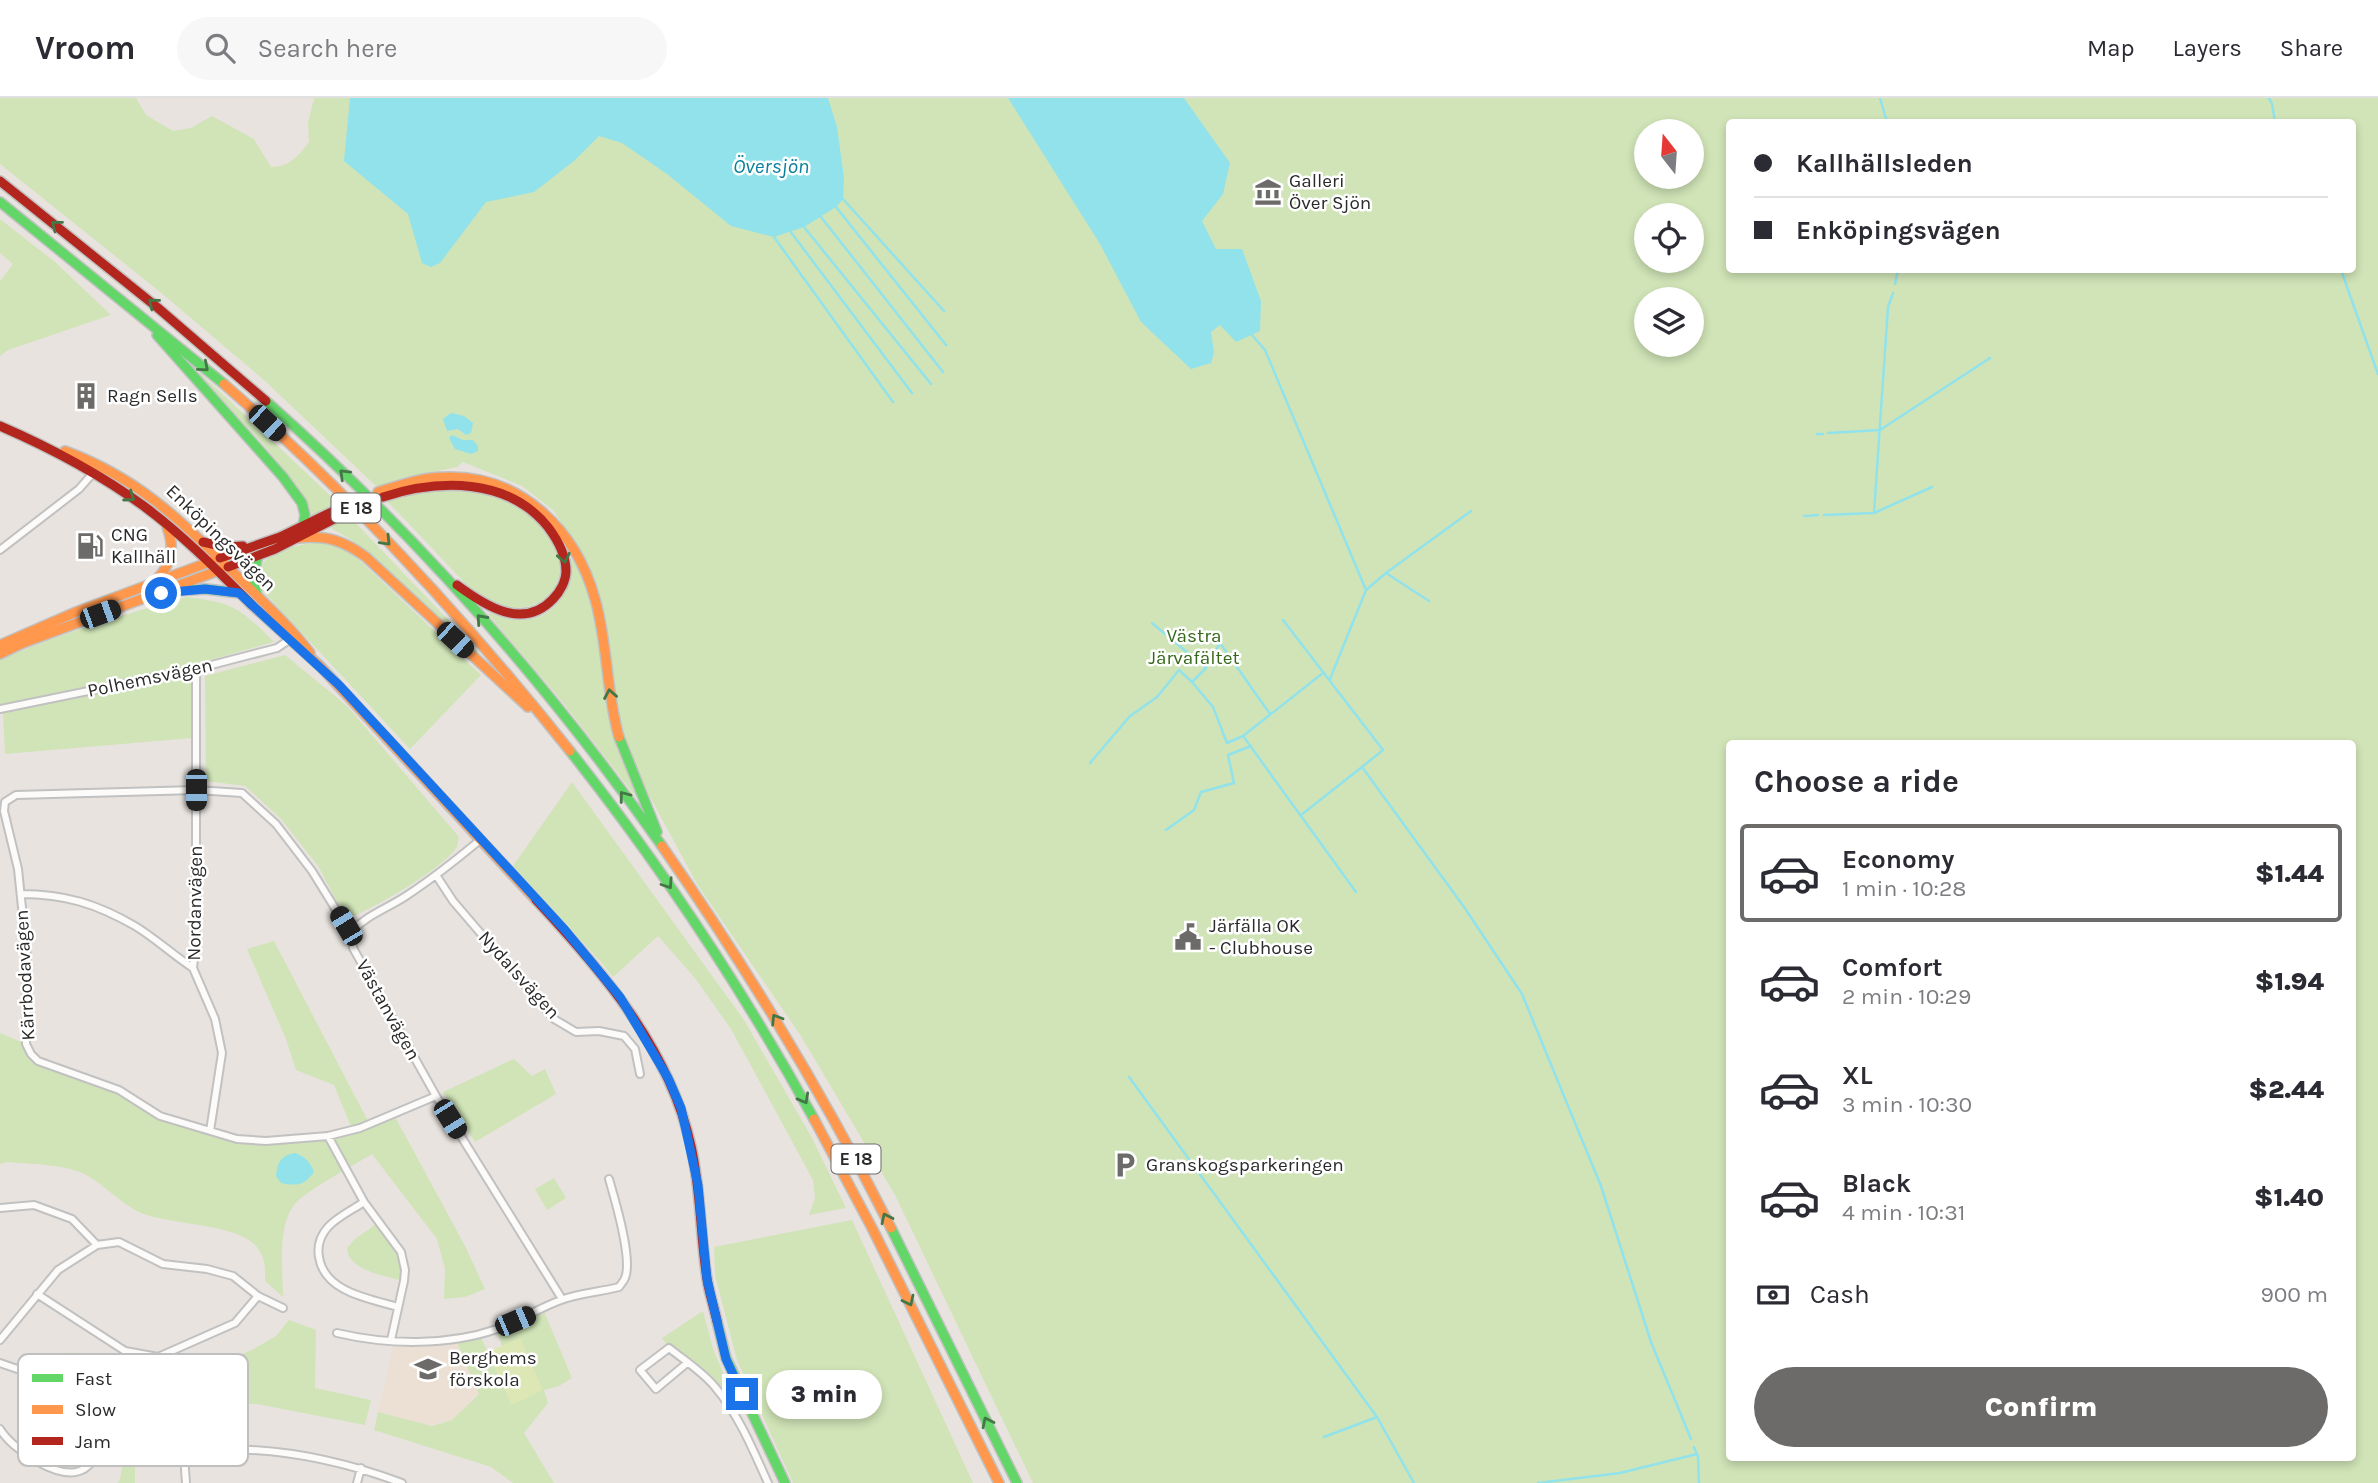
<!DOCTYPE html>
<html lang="en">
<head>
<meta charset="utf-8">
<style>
	:root { --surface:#fff; --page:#f7f7f7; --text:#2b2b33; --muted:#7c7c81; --line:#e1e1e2; --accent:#6c6b69 }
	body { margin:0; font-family:Karla,sans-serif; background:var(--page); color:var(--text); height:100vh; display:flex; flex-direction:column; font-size:26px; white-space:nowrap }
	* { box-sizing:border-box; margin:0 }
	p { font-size:23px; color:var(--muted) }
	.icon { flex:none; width:38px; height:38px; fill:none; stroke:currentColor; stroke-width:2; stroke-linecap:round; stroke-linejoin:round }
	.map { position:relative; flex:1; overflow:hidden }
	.side { position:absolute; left:1726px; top:642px; width:630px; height:721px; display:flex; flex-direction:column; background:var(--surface); border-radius:7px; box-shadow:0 4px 10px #0003 }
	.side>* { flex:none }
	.hud { position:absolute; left:1726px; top:21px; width:630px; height:154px; border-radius:7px; box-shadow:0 4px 10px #0003; display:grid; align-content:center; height:154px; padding:0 28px; background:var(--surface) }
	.needle { width:46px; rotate:343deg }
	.tools { position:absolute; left:1634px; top:21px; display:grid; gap:14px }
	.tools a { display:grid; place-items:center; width:70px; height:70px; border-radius:50%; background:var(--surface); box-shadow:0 4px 10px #0003; font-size:35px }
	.end { position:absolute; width:32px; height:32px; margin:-16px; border:9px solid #1a73e8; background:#fff; box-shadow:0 0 0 4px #fff }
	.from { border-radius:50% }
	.bubble { position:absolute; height:49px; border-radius:24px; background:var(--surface); box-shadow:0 4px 10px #0003; font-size:23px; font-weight:800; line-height:49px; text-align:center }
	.car { position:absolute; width:21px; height:42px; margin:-21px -10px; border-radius:9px; box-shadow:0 0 5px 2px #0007; background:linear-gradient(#222 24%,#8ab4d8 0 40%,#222 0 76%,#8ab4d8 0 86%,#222 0) }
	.hud b { display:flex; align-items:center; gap:24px; height:66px; font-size:26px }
	.hud b+b { border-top:2px solid var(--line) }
	.hud i { width:18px; height:18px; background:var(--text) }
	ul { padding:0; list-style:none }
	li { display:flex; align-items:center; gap:21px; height:98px; margin:0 14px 10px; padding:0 14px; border:4px solid transparent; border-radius:7px }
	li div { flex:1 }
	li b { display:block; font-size:26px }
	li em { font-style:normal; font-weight:800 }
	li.current { border-color:var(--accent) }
	li>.icon { width:63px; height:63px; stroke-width:1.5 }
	h2 { padding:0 28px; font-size:32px; line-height:84px }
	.pay { display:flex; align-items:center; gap:18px; height:77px; padding:0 28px; font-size:26px }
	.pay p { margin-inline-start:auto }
	.cta { display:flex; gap:14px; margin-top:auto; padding:14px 28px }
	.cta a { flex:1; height:80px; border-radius:42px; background:var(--accent); color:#fff; font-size:28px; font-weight:800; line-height:80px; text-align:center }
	header { display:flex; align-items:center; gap:42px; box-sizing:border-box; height:98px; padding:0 35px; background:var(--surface); border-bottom:2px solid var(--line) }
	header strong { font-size:33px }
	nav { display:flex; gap:38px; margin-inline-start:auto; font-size:24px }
	.search { width:490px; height:63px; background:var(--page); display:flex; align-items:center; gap:18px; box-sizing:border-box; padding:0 24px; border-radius:38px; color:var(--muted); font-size:26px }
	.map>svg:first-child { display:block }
	.education { fill:#ebe0d3 }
	.green { fill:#d0e4b7; fill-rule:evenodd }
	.pitch { fill:#dce7b5 }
	.water { fill:#91e2eb }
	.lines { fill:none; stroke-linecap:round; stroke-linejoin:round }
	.stream { stroke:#91e2eb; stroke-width:2.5 }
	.highway-tunnel { stroke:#c2bebb; stroke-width:10; stroke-dasharray:10 5; stroke-linecap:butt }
	.street-casing { stroke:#c1c1c1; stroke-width:10 }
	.fast-casing { stroke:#c1c1c1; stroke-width:12 }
	.slow-casing { stroke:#c1c1c1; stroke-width:12 }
	.jam-casing { stroke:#c1c1c1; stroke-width:12 }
	.street { stroke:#fcfbfa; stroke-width:6 }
	.fast { stroke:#63d668; stroke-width:9 }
	.slow { stroke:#ff974d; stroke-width:9 }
	.jam { stroke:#b3261e; stroke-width:9 }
	.oneway { stroke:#447746 }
	.route { stroke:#1a73e8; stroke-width:9 }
	.labels { text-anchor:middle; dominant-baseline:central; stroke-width:5; stroke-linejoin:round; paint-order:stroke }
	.shield { fill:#fff; stroke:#6a6a6a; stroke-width:2 }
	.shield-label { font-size:18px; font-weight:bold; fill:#2a2a2a }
	.poi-label { font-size:19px; fill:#2a2a2a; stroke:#fff; text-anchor:start }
	.street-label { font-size:19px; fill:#2a2a2a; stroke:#fff }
	.park-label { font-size:19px; fill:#356819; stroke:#fff }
	.water-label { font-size:21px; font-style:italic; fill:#0b809c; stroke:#fff }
	.key { fill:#fff; stroke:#bfbfbf; stroke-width:2 }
	.key-label { font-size:19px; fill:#2a2a2a }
</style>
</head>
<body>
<header>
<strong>Vroom</strong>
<div class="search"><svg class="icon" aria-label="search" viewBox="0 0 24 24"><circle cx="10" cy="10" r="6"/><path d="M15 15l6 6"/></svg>Search here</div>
<nav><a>Map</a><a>Layers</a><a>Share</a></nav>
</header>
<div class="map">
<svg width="2378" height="1385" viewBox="0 0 2378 1385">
	<rect width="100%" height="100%" fill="#e8e3df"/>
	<path class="education" d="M457,1244L479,1295L452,1322L429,1327L378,1314L394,1246Z"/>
	<path class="green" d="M0,0H136L146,17L173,33L191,30L212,18L254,41L271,69C290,69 298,58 309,44L308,25L314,0H2378V1385H1033L895,1097L801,938L697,786L642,684L627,645L615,601L603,508L585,461L553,412L522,388L463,364L457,369L402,380L377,389L265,283L159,193L0,66ZM1729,24H2352V172H1729ZM1647,33H1692V79H1647ZM1647,117H1692V163H1647ZM1647,201H1692V247H1647ZM1729,646H2352V1360H1729Z
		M0,121L55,164L111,217L8,252L0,258V183L13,166L0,155Z
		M199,274L339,406L312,418C305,384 224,305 197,276Z
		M430,391C459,392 492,392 518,408C540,422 565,451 559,478C552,510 514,517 490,503C470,493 457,476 442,461C424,441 405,422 387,403Z
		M349,418L473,548L486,563L481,562L353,443L331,430V426Z
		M320,444L334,446L354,457L481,577L410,651L260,490L257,474C268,452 297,447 320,444Z
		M571,452L588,488L639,703L564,606L487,515C496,515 507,522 518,522C559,524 573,486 571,452Z
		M186,499C234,504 241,511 274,544L192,567L0,607V562C60,535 123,517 186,499Z
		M285,557L347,608L459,739C458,741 458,747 457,749C444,770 370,813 346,821L318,768L281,721L245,688L206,683L205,578Z
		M196,574L192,640L5,656L3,615Z
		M572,684L744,922L812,1040L846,1110L809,1117L815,1100L813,1082L731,931L695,880L658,838L613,879L601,864L513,768Z
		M274,843L369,1025L393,1015L465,1148L485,1191L465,1199L444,1201L445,1171L437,1141L372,1056C353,1068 306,1092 294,1107C277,1128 283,1174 283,1199L265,1183C265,1173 266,1162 259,1152C242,1124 168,1128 139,1114C120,1105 105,1087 86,1077C67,1066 29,1066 7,1064L0,1066V935L26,946L38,963L119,992L160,1018L237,1041L291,1042L352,1031L334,987L296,972L286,941L247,851Z
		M514,961L532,978L545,971L556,996L475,1044L443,994Z
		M554,1080L566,1100L547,1112L535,1091Z
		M852,1122L973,1385H793L737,1262L715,1177L714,1149Z
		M379,1124L401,1154L404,1183C386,1178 348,1173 347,1150L355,1141Z
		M543,1211L572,1280L559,1288L544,1292L548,1305L524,1335L554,1385H513L491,1369L374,1332L378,1314L432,1328L452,1322L479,1296L457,1244L481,1239L512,1307L520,1241L502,1248L496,1231Z
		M703,1213L713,1251L736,1304L728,1309L715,1288L669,1250L662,1240Z
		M289,1222L316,1232L315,1290L371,1302L365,1327L257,1306L188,1305L179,1283L252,1252L276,1238Z
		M72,1254L126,1287L163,1286L171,1304L135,1305V1385H117L120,1382C122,1368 126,1353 126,1338C126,1304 88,1285 64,1266Z"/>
	<path class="pitch" d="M520,1240L543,1292L512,1307L487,1254Z"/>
	<path class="water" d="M350,0H828L837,29L844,80L843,101L836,109L804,129L774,139L731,128L667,76L622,45L599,38L574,63L534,94L486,104L440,165L431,169L422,165L408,116L344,63Z
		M1008,0H1184L1230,65L1223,96L1202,123L1216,151H1242L1261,203L1260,233L1236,244L1220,227L1211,234L1214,254L1211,265L1191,271L1141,224L1100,146Z
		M451,315L464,318L473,325L471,335L466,337L458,331L447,333L443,321Z
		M452,337L463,342H473L478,348V353L471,356L455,351L449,340Z
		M295,1055C305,1059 310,1063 314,1074C304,1088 296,1088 281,1085L276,1078C278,1064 280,1058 295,1055Z"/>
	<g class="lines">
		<path class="stream" d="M1880,0L1887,24
			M2269,0L2272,6L2275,24
			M843,101L944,213
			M836,109L946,247
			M821,119L943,274
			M804,129L931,286
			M790,133L912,295
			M774,139L893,304
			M2341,172L2378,276
			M1895,186L1898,172
			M1252,237L1265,252L1366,492
			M1828,335L1880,332L1990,260
			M1817,336H1823
			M1874,415L1888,209L1893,195
			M1824,417L1874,415L1932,389
			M1804,418L1818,417
			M1386,475L1429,503
			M1283,522L1383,652L1362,669L1464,809L1522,896L1601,1088L1651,1244L1691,1341
			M1152,525L1206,570
			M1330,581L1366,492L1386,475L1471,413
			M1192,584L1213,609L1227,645L1243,638L1356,794
			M1243,638L1323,575
			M1090,665L1130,618L1157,599L1179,572L1192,584L1206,570L1220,545L1270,616
			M1301,717L1362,669
			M1166,732L1194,712L1201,694L1234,685L1228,657L1251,648
			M1129,979L1377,1319
			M1324,1339L1377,1319L1414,1385
			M1694,1349L1698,1359L1699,1385
			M1538,1385L1620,1375L1697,1356"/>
		<path class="highway-tunnel" d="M346,414L379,401"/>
		<defs>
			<path id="street" d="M0,452L79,391L94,374
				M196,571V844L193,870L215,921L222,955L210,1033
				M0,611L196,571L277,550L292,540
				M436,777L453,803L554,921L576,934L599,933L624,938L635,951L640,976
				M21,796C65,796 97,806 135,828C155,840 173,857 193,870
				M352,833C367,817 388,810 406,798C432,781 456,762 480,742
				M436,998L360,1030L328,1038L266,1043L237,1041L160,1018L119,992L38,963L31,956L26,946L27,858L18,771L4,713L5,704L16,697L196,692L242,695L276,726L312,773L346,828L352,833L353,850L436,998L562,1201
				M328,1038L364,1104L401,1154L405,1172L404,1183L391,1242
				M364,1104C352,1112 337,1119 328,1129C320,1138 317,1148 319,1159C324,1194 370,1201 398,1209
				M0,1110L34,1107L72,1121L97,1147
				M37,1196L125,1253L158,1259L235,1225L258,1198
				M337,1235C388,1247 448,1248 497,1231C519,1223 539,1210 561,1202C579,1195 600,1194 619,1189C621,1186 624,1183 625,1180C633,1161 615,1102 609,1081
				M0,1242L58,1172L97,1147L119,1144L163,1166L207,1171L233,1178L258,1198L283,1210
				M0,1265L26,1274L35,1280L77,1323L96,1337L101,1349C97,1357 93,1365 84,1371C60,1385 12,1351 0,1331
				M687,1265L656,1291L640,1272L669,1250C684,1262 703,1274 715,1289C739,1317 753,1352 768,1385
				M181,1316L186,1385
				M185,1354C260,1345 332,1359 402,1385
				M357,1385L361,1370"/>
			<path id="fast" d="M0,104L224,286
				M157,237L283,379L302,405L305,417L303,428
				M266,303C414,434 548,586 662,748
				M173,493L206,491L239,495
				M257,497L253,477L258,458
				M619,639L657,734
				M570,653C661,768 743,892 814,1021
				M891,1130L1017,1385
				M717,1223L726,1260L785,1385"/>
			<path id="slow" d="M224,286C351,397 465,521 570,653
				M65,353C138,380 179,421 233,474C259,500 287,525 310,555
				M378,394C400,387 422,379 446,379C521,377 576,432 595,501C608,546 606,594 619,639
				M299,440C327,437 344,443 366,459L528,609
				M156,482C172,466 175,450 167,429
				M252,507L320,568L536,802
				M0,547L76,514L212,463
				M0,556L23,545L220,472
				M662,748C747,870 824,997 891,1130
				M814,1021L872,1130L999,1385"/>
			<path id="jam" d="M0,83L158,210L266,303
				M0,328C51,350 100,376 145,409C184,438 218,473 252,507
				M383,399C438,381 508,379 548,429C557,441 566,456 566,473C566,483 560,494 553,501C523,533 484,507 457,487
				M203,444L225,449L243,448
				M220,460L280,439L342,409
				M228,469L275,451L334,421
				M536,802C603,874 669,950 691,1048C701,1092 700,1137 707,1181C709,1195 714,1209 717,1223"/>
		</defs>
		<use href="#street" class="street-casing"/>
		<use href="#fast" class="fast-casing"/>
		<use href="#slow" class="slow-casing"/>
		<use href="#jam" class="jam-casing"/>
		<use href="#street" class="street"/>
		<use href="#fast" class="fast"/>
		<use href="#slow" class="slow"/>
		<use href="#jam" class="jam"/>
	</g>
	<defs><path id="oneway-chevron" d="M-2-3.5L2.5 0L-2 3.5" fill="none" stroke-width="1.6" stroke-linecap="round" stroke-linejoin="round" transform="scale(1.75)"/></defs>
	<g class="oneway">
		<use href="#oneway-chevron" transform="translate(56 127) rotate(-142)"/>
		<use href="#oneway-chevron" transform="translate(153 205) rotate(-141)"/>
		<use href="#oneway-chevron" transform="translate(204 269) rotate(41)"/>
		<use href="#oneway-chevron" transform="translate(344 376) rotate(-136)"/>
		<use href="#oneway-chevron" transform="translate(130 399) rotate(35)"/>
		<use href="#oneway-chevron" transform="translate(386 443) rotate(46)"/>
		<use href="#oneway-chevron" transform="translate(564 460) rotate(78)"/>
		<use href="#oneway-chevron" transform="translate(481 521) rotate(-132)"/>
		<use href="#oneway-chevron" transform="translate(610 596) rotate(-100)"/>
		<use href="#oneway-chevron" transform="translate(624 698) rotate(-127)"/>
		<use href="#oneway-chevron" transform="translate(668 786) rotate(56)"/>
		<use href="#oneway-chevron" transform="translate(776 921) rotate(-122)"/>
		<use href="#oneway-chevron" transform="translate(804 1001) rotate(61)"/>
		<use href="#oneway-chevron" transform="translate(886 1120) rotate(-116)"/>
		<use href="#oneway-chevron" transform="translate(909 1203) rotate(64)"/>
		<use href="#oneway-chevron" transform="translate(987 1324) rotate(-116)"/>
	</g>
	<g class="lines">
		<path class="route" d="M161,495L205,491L239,495L339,587L565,832L620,899L668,980L681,1010L698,1087L707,1181L726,1261L742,1296"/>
	</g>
	<defs>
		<symbol id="museum-bare" viewBox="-9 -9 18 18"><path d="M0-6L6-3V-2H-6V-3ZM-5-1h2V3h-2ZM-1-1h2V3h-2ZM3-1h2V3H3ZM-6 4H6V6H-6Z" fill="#6c6b69" stroke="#fff" stroke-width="2.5" paint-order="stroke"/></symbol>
		<symbol id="building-bare" viewBox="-9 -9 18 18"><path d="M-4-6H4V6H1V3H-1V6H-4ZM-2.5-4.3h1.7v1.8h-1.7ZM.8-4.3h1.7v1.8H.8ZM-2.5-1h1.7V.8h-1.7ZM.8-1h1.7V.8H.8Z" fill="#6c6b69" stroke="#fff" stroke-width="2.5" paint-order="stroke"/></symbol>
		<symbol id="fuel-bare" viewBox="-9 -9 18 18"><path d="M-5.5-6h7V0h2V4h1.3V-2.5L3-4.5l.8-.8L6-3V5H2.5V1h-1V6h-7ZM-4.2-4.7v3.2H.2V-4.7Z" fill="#6c6b69" stroke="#fff" stroke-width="2.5" paint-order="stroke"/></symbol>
		<symbol id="civic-bare" viewBox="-9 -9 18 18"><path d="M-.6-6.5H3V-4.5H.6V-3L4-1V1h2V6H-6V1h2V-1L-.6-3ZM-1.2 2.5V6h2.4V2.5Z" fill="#6c6b69" stroke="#fff" stroke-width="2.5" paint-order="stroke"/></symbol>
		<symbol id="parking-bare" viewBox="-9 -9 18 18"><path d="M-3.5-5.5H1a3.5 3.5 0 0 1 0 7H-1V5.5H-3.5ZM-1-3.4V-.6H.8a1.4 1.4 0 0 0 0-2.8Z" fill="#6c6b69" stroke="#fff" stroke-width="2.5" paint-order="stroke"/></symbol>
		<symbol id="school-bare" viewBox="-9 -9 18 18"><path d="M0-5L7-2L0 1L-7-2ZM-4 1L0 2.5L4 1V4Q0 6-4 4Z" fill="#6c6b69" stroke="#fff" stroke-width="2.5" paint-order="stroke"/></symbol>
	</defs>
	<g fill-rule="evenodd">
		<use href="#museum-bare" x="1249" y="75" width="38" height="38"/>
		<use href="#building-bare" x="67" y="279" width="38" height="38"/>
		<use href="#fuel-bare" x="71" y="429" width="38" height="38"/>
		<use href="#civic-bare" x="1169" y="820" width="38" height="38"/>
		<use href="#parking-bare" x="1106" y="1048" width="38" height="38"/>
		<use href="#school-bare" x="409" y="1252" width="38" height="38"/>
	</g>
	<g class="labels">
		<g class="shield">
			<rect x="331.5" y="395.5" width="49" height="29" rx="5"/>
			<rect x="831.5" y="1046.5" width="49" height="29" rx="5"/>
		</g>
		<g class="shield-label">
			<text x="356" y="410">E 18</text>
			<text x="856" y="1061">E 18</text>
		</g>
		<g class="poi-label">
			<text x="1289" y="83">Galleri<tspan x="1289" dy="22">Över Sjön</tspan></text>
			<text x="107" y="298">Ragn Sells</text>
			<text x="111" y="437">CNG<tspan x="111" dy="22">Kallhäll</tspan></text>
			<text x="1209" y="828">Järfälla OK<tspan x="1209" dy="22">- Clubhouse</tspan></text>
			<text x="1146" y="1067">Granskogsparkeringen</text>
			<text x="449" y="1260">Berghems<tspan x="449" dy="22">förskola</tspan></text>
		</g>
		<g class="street-label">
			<text transform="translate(221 440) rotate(44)">Enköpingsvägen</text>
			<text transform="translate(150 580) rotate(-12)">Polhemsvägen</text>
			<text transform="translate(195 805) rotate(-89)">Nordanvägen</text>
			<text transform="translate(25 877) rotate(-93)">Kärrbodavägen</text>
			<text transform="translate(519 877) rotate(48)">Nydalsvägen</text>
			<text transform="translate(388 912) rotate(61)">Västanvägen</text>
		</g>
		<g class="park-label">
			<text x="1194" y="538">Västra<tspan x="1194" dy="22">Järvafältet</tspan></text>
		</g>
		<g class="water-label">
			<text x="771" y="68">Översjön</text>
		</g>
	</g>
	<rect x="18" y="1256" width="230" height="112" rx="10" class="key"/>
	<rect x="32" y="1276" width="31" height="8" fill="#63d668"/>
	<rect x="32" y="1307" width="31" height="9" fill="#ff974d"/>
	<rect x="32" y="1339" width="31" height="8" fill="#b3261e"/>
	<g class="key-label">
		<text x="75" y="1287">Fast</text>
		<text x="75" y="1318">Slow</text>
		<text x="75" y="1350">Jam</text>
	</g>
</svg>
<div class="tools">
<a><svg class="needle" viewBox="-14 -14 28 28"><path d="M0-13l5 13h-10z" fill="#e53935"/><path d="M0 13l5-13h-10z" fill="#7c7c81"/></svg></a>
<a><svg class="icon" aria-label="locate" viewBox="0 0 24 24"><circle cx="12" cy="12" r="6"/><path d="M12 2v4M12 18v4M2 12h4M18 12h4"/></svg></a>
<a><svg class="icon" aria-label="layers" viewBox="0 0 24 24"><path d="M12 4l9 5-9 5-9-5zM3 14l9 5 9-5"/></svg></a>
</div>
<i class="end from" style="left:161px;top:495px"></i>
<i class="end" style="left:742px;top:1296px"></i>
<div class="bubble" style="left:766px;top:1272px;width:116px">3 min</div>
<i class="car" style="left:267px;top:325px;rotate:133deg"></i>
<i class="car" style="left:100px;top:516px;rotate:70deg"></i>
<i class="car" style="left:455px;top:542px;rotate:133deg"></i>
<i class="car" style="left:196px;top:692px;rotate:180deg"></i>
<i class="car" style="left:346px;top:828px;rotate:329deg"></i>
<i class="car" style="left:450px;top:1021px;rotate:148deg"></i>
<i class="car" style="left:515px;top:1223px;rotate:67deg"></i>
<div class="hud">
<b><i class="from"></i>Kallhällsleden</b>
<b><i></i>Enköpingsvägen</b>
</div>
<section class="side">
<h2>Choose a ride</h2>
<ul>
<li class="current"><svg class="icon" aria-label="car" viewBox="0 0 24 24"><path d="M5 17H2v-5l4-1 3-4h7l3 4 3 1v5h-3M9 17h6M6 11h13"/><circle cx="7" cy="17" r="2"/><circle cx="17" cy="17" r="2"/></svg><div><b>Economy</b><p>1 min · 10:28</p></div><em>$1.44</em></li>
<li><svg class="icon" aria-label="car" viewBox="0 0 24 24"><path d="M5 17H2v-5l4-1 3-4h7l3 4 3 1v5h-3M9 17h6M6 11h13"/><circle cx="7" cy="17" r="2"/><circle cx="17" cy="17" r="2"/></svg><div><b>Comfort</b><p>2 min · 10:29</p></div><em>$1.94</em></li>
<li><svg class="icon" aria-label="car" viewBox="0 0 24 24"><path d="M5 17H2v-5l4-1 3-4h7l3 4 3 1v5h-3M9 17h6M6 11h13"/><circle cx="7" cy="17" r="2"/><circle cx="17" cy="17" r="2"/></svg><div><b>XL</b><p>3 min · 10:30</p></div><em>$2.44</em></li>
<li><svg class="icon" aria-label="car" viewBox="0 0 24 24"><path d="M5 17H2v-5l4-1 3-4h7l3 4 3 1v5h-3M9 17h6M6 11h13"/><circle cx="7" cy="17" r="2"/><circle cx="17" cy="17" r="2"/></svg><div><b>Black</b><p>4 min · 10:31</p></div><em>$1.40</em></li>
</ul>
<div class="pay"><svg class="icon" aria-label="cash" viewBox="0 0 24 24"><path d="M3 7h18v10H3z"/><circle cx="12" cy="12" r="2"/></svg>Cash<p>900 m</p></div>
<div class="cta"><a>Confirm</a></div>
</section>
</div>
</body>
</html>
